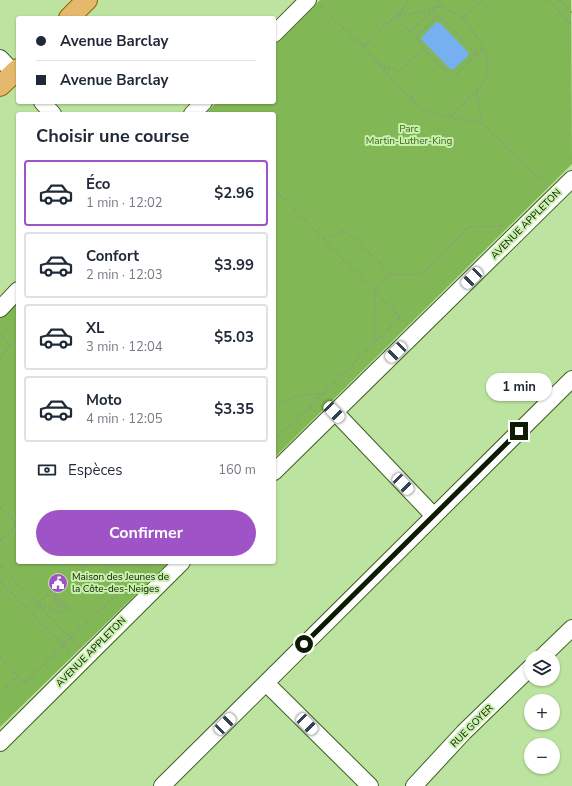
<!DOCTYPE html>
<html lang="fr">
<head>
<meta charset="utf-8">
<style>
	:root { --surface:#fff; --page:#f2f2f3; --text:#1f2937; --muted:#747a83; --line:#e0e1e3; --accent:#9e53c6 }
	body { margin:0; font-family:"Nunito Sans",sans-serif; background:var(--page); color:var(--text); height:100vh; display:flex; flex-direction:column; font-size:15px; white-space:nowrap }
	* { box-sizing:border-box; margin:0 }
	p { font-size:13px; color:var(--muted) }
	.icon { flex:none; width:22px; height:22px; fill:none; stroke:currentColor; stroke-width:2; stroke-linecap:round; stroke-linejoin:round }
	.map { position:relative; flex:1; overflow:hidden }
	.sheet { position:absolute; left:16px; top:112px; width:260px; height:452px; display:flex; flex-direction:column; background:var(--surface); border-radius:4px; box-shadow:0 1px 3px #0004 }
	.sheet>* { flex:none }
	.hud { position:absolute; left:16px; top:16px; width:260px; height:88px; border-radius:4px; box-shadow:0 1px 3px #0004; display:grid; align-content:center; height:88px; padding:0 20px; background:var(--surface) }
	.tools { position:absolute; left:524px; top:650px; display:grid; gap:8px }
	.tools a { display:grid; place-items:center; width:36px; height:36px; border-radius:50%; background:var(--surface); box-shadow:0 1px 3px #0004; font-size:20px }
	.end { position:absolute; width:18px; height:18px; margin:-9px; border:5px solid #0d1b03; background:#fff; box-shadow:0 0 0 2px #fff }
	.from { border-radius:50% }
	.bubble { position:absolute; height:28px; border-radius:14px; background:var(--surface); box-shadow:0 1px 3px #0004; font-size:13px; font-weight:700; line-height:28px; text-align:center }
	.car { position:absolute; width:12px; height:24px; margin:-12px -6px; border-radius:5px; box-shadow:0 0 3px 1px #0007; background:linear-gradient(#fff 24%,#345 0 40%,#fff 0 76%,#345 0 86%,#fff 0) }
	.hud b { display:flex; align-items:center; gap:14px; height:38px; font-size:15px }
	.hud b+b { border-top:1px solid var(--line) }
	.hud i { width:10px; height:10px; background:var(--text) }
	ul { padding:0; list-style:none }
	li { display:flex; align-items:center; gap:12px; height:66px; margin:0 8px 6px; padding:0 12px; border:2px solid var(--line); border-radius:4px }
	li div { flex:1 }
	li b { display:block; font-size:15px }
	li em { font-style:normal; font-weight:700 }
	li.selected { border-color:var(--accent) }
	li>.icon { width:36px; height:36px; stroke-width:1.5 }
	h2 { padding:0 20px; font-size:18px; line-height:48px }
	.pay { display:flex; align-items:center; gap:10px; height:44px; padding:0 20px; font-size:15px }
	.pay p { margin-inline-start:auto }
	.button { display:flex; gap:8px; margin-top:auto; padding:8px 20px }
	.button a { flex:1; height:46px; border-radius:24px; background:var(--accent); color:#fff; font-size:16px; font-weight:700; line-height:46px; text-align:center }
	.map>svg:first-child { display:block }
	.green { fill:#82b755 }
	.water { fill:#76b0f1 }
	.lines { fill:none; stroke-linecap:round; stroke-linejoin:round }
	.minor-casing { stroke:#3e5f20; stroke-width:18 }
	.major-casing { stroke:#8d6407; stroke-width:22 }
	.path { stroke:#87a770; stroke-width:2; stroke-dasharray:3 2; stroke-linecap:butt }
	.minor { stroke:#fff; stroke-width:16 }
	.major { stroke:#e4b96b; stroke-width:20 }
	.route { stroke:#0d1b03; stroke-width:5 }
	.labels { text-anchor:middle; dominant-baseline:central; stroke-width:4; stroke-linejoin:round; paint-order:stroke }
	.park-label { font-size:10px; fill:#406321; stroke:#c9f0ac }
	.street-label { font-size:10px; fill:#0d1b03; stroke:#c9f0ac }
	.poi-label { font-size:10px; fill:#0d1b03; stroke:#c9f0ac; text-anchor:start }
</style>
</head>
<body>
<div class="map">
<svg width="572" height="786" viewBox="0 0 572 786">
	<rect width="100%" height="100%" fill="#bce39f"/>
	<path class="green" d="M320,0H571L572,164L274,458V114H205L217,102H274V45Z
		M18,298V562H169L0,727V316Z"/>
	<path class="water" d="M436,22L440,23L468,52V56L454,69H450L421,39L422,37Z"/>
	<g class="lines">
		<defs>
			<path id="minor" d="M274,34L308,0
				M0,58L18,77
				M42,102L53,114
				M192,114L204,102
				M0,309L18,290
				M334,411L434,516
				M274,472L572,179
				M542,657L572,628
				M266,683L370,786
				M0,743L182,562
				M162,786L572,379
				M414,786L464,732L531,667"/>
			<path id="major" d="M69,18L87,0
				M0,86L18,69"/>
		</defs>
		<use href="#minor" class="minor-casing"/>
		<use href="#major" class="major-casing"/>
		<path class="path" d="M407,0L404,8L363,46C384,68 401,94 426,111L482,124
			M438,0L441,6L463,18L482,0
			M548,0L572,25
			M559,0L572,13
			M320,6L363,46
			M463,18C474,33 493,55 487,75C485,81 480,86 476,91L482,124L530,170L548,184
			M410,32L437,7
			M423,48C419,34 401,29 397,14L405,15L441,6
			M476,54L483,48
			M379,63L386,67L399,71L423,49L453,78L476,54L438,15L416,37
			M411,98L420,90
			M450,117L476,91
			M274,189L280,195
			M274,196H281L407,324
			M323,239L345,230L391,274L420,275L469,227L504,226
			M374,291L391,274
			M374,342L375,293
			M10,346L18,338
			M0,359L10,346L0,334
			M274,403L308,394H323L400,317
			M309,407L316,412
			M274,440L323,394
			M0,507L17,524
			M0,541L18,523
			M108,562V580L117,588L124,591L129,596
			M108,564H114V562
			M0,566L79,646
			M82,569L86,564V562
			M0,581L71,653
			M51,591L68,607L67,609L55,598L53,599L64,611L62,613L38,604C42,600 47,595 52,590
			M0,657L18,676L0,693
			M18,676L25,683L71,637L151,562
			M0,706V708"/>
		<use href="#minor" class="minor"/>
		<use href="#major" class="major"/>
	</g>
	<g class="lines">
		<path class="route" d="M304,644L519,431"/>
	</g>
	<defs>
		<symbol id="civic-disc" viewBox="-11 -11 22 22"><circle r="9.5" fill="#9e53c6" stroke="#c9f0ac"/><path d="M-.6-6.5H3V-4.5H.6V-3L4-1V1h2V6H-6V1h2V-1L-.6-3ZM-1.2 2.5V6h2.4V2.5Z" fill="#fff"/></symbol>
	</defs>
	<g fill-rule="evenodd">
		<use href="#civic-disc" x="47" y="572" width="22" height="22"/>
	</g>
	<g class="labels">
		<g class="park-label">
			<text x="409" y="129">Parc<tspan x="409" dy="12">Martin-Luther-King</tspan></text>
		</g>
		<g class="street-label">
			<text transform="translate(526 224) rotate(-45)">AVENUE APPLETON</text>
			<text transform="translate(91 652) rotate(-45)">AVENUE APPLETON</text>
			<text transform="translate(472 726) rotate(-45)">RUE GOYER</text>
		</g>
		<g class="poi-label">
			<text x="72" y="577">Maison des Jeunes de<tspan x="72" dy="12">la Côte-des-Neiges</tspan></text>
		</g>
	</g>
</svg>
<div class="tools">
<a><svg class="icon" aria-label="layers" viewBox="0 0 24 24"><path d="M12 4l9 5-9 5-9-5zM3 14l9 5 9-5"/></svg></a>
<a>+</a>
<a>−</a>
</div>
<i class="end from" style="left:304px;top:644px"></i>
<i class="end" style="left:519px;top:431px"></i>
<div class="bubble" style="left:486px;top:373px;width:66px">1 min</div>
<i class="car" style="left:472px;top:278px;rotate:225deg"></i>
<i class="car" style="left:396px;top:352px;rotate:226deg"></i>
<i class="car" style="left:334px;top:412px;rotate:136deg"></i>
<i class="car" style="left:403px;top:484px;rotate:136deg"></i>
<i class="car" style="left:225px;top:724px;rotate:45deg"></i>
<i class="car" style="left:307px;top:724px;rotate:135deg"></i>
<div class="hud">
<b><i class="from"></i>Avenue Barclay</b>
<b><i></i>Avenue Barclay</b>
</div>
<section class="sheet">
<h2>Choisir une course</h2>
<ul>
<li class="selected"><svg class="icon" aria-label="car" viewBox="0 0 24 24"><path d="M5 17H2v-5l4-1 3-4h7l3 4 3 1v5h-3M9 17h6M6 11h13"/><circle cx="7" cy="17" r="2"/><circle cx="17" cy="17" r="2"/></svg><div><b>Éco</b><p>1 min · 12:02</p></div><em>$2.96</em></li>
<li><svg class="icon" aria-label="car" viewBox="0 0 24 24"><path d="M5 17H2v-5l4-1 3-4h7l3 4 3 1v5h-3M9 17h6M6 11h13"/><circle cx="7" cy="17" r="2"/><circle cx="17" cy="17" r="2"/></svg><div><b>Confort</b><p>2 min · 12:03</p></div><em>$3.99</em></li>
<li><svg class="icon" aria-label="car" viewBox="0 0 24 24"><path d="M5 17H2v-5l4-1 3-4h7l3 4 3 1v5h-3M9 17h6M6 11h13"/><circle cx="7" cy="17" r="2"/><circle cx="17" cy="17" r="2"/></svg><div><b>XL</b><p>3 min · 12:04</p></div><em>$5.03</em></li>
<li><svg class="icon" aria-label="car" viewBox="0 0 24 24"><path d="M5 17H2v-5l4-1 3-4h7l3 4 3 1v5h-3M9 17h6M6 11h13"/><circle cx="7" cy="17" r="2"/><circle cx="17" cy="17" r="2"/></svg><div><b>Moto</b><p>4 min · 12:05</p></div><em>$3.35</em></li>
</ul>
<div class="pay"><svg class="icon" aria-label="cash" viewBox="0 0 24 24"><path d="M3 7h18v10H3z"/><circle cx="12" cy="12" r="2"/></svg>Espèces<p>160 m</p></div>
<div class="button"><a>Confirmer</a></div>
</section>
</div>
</body>
</html>
